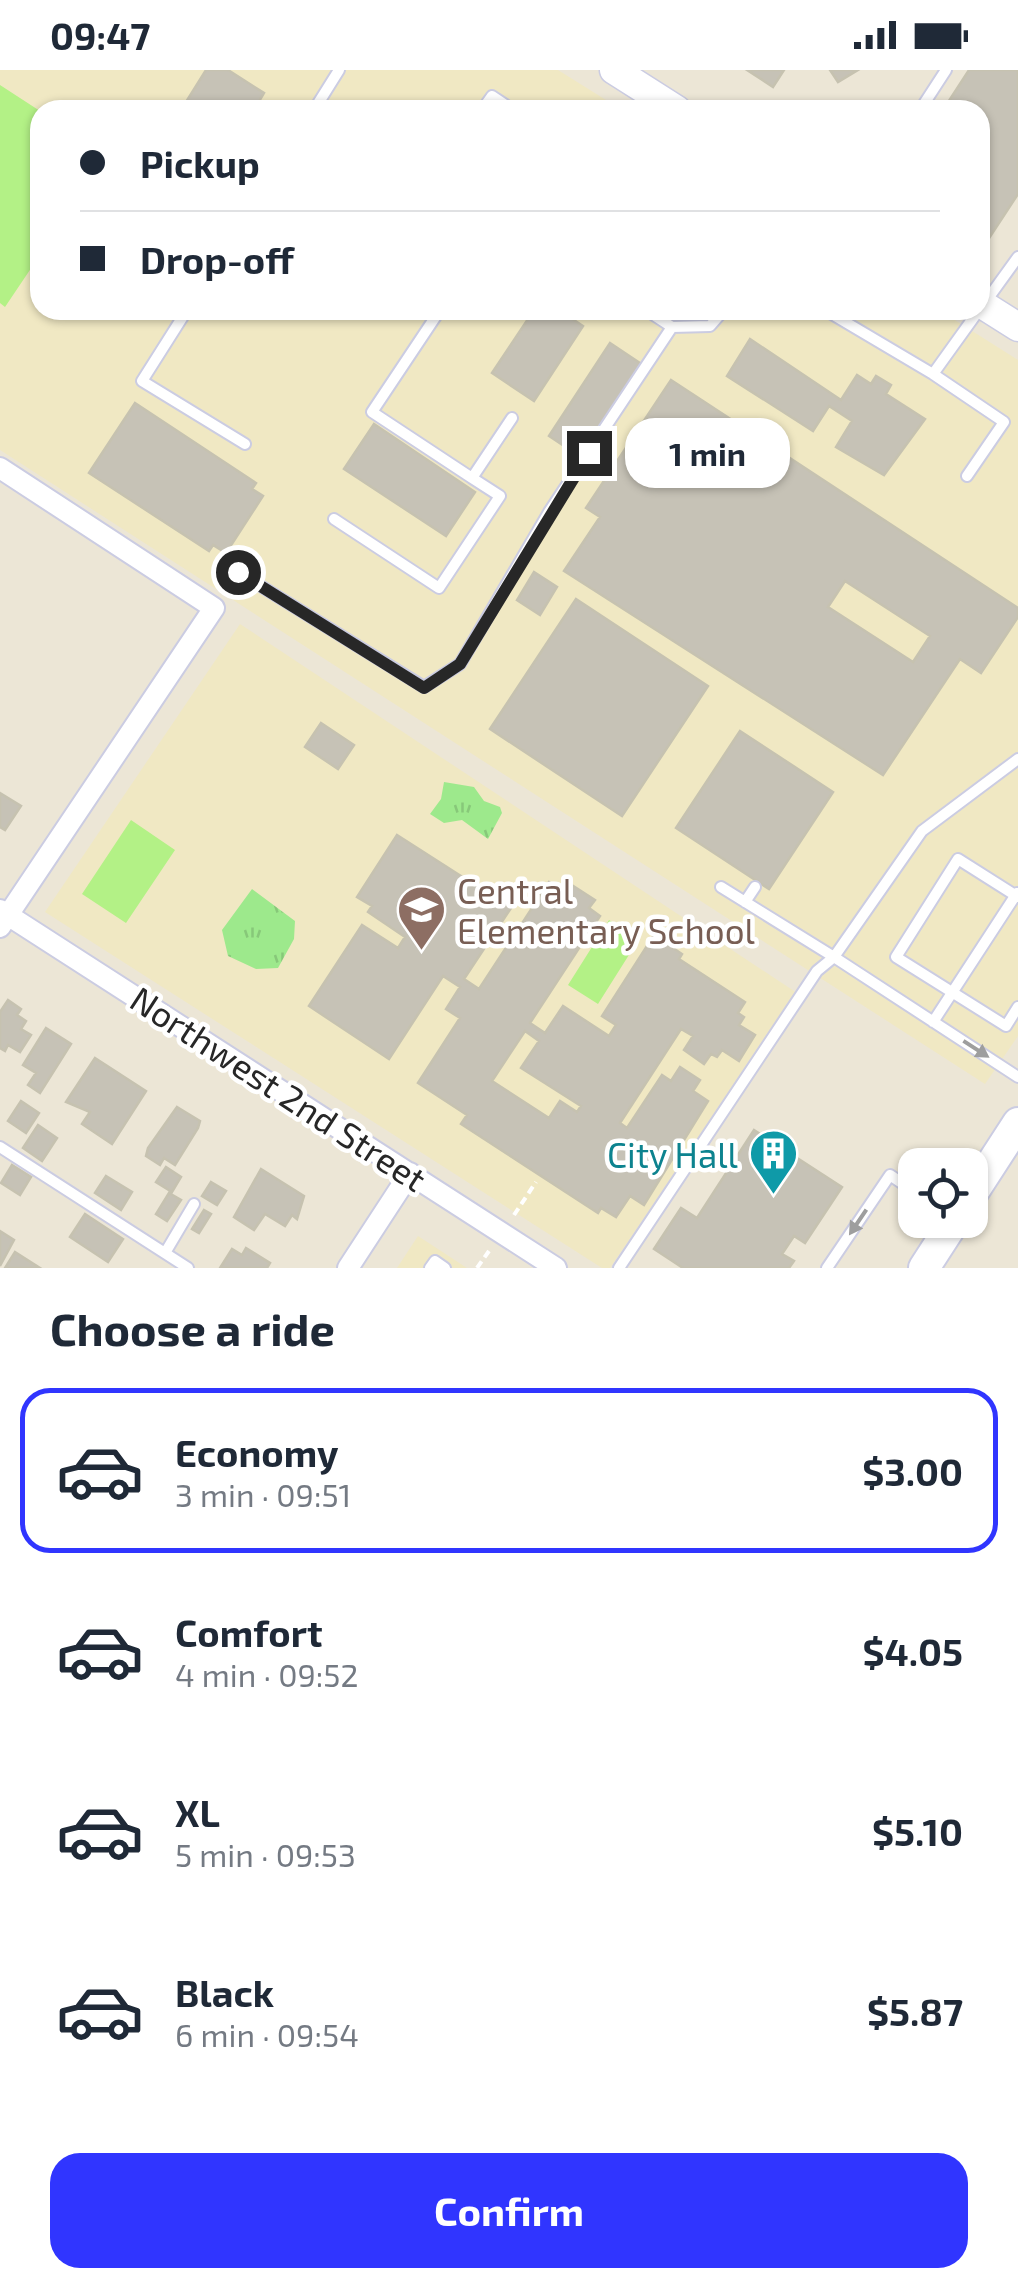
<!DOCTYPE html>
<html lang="en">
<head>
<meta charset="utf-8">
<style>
	:root { --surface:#fff; --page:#f6f6f7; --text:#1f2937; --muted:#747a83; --line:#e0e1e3; --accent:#3035ff }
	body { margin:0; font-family:"Exo 2",sans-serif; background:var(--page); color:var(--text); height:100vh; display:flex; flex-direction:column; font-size:38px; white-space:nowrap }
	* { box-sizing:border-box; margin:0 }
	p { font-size:32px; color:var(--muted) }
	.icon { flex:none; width:55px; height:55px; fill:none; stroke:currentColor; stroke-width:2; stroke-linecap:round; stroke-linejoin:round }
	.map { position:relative; height:1198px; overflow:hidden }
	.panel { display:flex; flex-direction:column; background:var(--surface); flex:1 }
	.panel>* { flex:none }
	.banner { position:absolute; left:30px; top:30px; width:960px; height:220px; border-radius:30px; box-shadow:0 2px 8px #0004; display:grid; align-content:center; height:220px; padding:0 50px; background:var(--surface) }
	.fabs { position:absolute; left:898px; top:1078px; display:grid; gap:20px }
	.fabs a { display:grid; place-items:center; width:90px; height:90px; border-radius:20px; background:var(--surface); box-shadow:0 2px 8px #0004; font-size:50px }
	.end { position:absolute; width:45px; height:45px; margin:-22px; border:12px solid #272727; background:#fff; box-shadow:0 0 0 5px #fff }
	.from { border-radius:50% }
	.bubble { position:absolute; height:70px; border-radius:30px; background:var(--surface); box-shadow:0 2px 8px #0004; font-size:32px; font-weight:700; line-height:70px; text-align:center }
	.banner b { display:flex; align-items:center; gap:35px; height:95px; font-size:38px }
	.banner b+b { border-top:2px solid var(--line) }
	.banner i { width:25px; height:25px; background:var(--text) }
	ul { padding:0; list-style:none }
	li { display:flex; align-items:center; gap:30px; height:165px; margin:0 20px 15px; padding:0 30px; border:5px solid transparent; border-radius:30px }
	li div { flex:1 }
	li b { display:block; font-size:38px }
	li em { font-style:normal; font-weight:700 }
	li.current { border-color:var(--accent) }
	li>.icon { width:90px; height:90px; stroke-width:1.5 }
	h2 { padding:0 50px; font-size:45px; line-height:120px }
	.button { display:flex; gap:20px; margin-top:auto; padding:20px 50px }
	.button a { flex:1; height:115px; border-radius:30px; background:var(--accent); color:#fff; font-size:40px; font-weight:700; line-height:115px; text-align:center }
	.status { display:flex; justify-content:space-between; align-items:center; height:70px; padding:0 50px; background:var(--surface); direction:ltr }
	.status svg { height:28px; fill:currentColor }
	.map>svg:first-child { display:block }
	.education { fill:#f0e8c3 }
	.grass { fill:url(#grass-tufts) }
	.pitch { fill:#b3f186 }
	.building { fill:#c6c2b6; stroke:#c6c2b0; stroke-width:2.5; fill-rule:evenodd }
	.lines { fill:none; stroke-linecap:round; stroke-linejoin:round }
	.service-casing { stroke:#cbcce2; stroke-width:14 }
	.minor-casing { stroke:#cbcce2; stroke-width:24 }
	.tertiary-casing { stroke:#cbcce2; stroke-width:31 }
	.secondary-casing { stroke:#cbcce2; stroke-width:34 }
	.path { stroke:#fff; stroke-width:4; stroke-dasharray:8 5; stroke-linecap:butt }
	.service { stroke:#fff; stroke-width:10 }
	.minor { stroke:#fff; stroke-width:20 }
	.tertiary { stroke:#fff; stroke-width:28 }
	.secondary { stroke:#fff; stroke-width:30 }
	.oneway { fill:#9e9e9e }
	.route { stroke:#272727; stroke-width:12 }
	.labels { text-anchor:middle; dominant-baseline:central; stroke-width:9; stroke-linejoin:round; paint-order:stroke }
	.education-label { font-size:35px; fill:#785e54; stroke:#fff; text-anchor:start }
	.street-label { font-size:35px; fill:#272727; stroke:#fff }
	.culture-label { font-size:35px; fill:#0d838f; stroke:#fff; text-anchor:end }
</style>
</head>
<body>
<div class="status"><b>09:47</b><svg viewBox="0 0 49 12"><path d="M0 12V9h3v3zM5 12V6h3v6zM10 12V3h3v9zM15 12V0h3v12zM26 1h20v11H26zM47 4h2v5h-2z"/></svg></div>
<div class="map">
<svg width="1018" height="1198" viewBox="0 0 1018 1198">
	<defs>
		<pattern id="grass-tufts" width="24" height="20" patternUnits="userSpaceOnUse" patternTransform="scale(2.5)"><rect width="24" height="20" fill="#9de98c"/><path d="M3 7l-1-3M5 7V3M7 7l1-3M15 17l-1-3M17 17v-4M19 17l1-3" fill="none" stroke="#87c879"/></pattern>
	</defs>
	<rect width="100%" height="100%" fill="#ece6d6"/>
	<path class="education" d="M0,0H558L622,40H40V240H939L1018,290V966L985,1014L0,380Z
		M240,554L797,923L610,1198H602L45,842Z
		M418,1166L467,1198H397Z"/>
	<path class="grass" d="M444,712L474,717L484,731L500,737L502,743L488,769L462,750L444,753L430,744L441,729Z
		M252,819L295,851L294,869L278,898L256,899L228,886L222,860Z"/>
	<path class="pitch" d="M0,15L40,41V185L5,237L0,233Z
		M131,750L175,780L126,853L82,824Z
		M609,850L639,869L598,934L568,915Z"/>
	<path class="building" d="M206,0H228L264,23L254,40H181Z
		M747,0H784L773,17Z
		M830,0H858L838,12Z
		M969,0H1018V124L980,182V40H943Z
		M534,240H559L583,256L534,331L492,303Z
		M750,269L841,330L857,305L871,314L876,306L891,315L886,324L925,349L884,405L836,377L852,351L829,336L813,361L727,306Z
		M610,273L643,295L582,388L549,366Z
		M671,310L1018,538V547L981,603L960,589L883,705L564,501L600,447L586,438ZM845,511L930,566L913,592L828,537Z
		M135,333L256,413L252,419L263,426L226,483L213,475L209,481L89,403Z
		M374,354L475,422L446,466L344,399Z
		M534,502L557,517L540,545L517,530Z
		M576,529L708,616L622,746L490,659Z
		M321,653L354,675L338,699L305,677Z
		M740,661L833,722L769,819L676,758Z
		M0,723L21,736L5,760L0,757Z
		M397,765L511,838L464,909L479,919L549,812L559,819L564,810L595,830L589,838L600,846L530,953L545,963L563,936L609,966L616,955L602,946L654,865L682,884L679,889L745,932L738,943L744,947L739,955L755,965L739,991L722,980L717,987L711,984L704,994L684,980L693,966L681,959L620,1053L627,1058L662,1005L671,1011L680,997L700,1010L693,1021L708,1031L644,1135L630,1126L616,1147L601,1138L598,1143L461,1054L467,1045L418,1013L460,948L446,939L460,917L443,906L389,989L309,936L362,855L398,878L405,867L368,842L372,836L357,827ZM525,961L539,971L521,998L581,1036L577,1042L560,1031L549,1048L492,1011Z
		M8,930L21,939L17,945L26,951L21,959L31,965L20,982L8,975L5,981L0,978V942Z
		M46,958L71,974L40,1023L28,1015L36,1003L23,995Z
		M95,988L146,1021L112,1074L82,1054L90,1042L66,1032Z
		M21,1031L39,1043L26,1063L8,1051Z
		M177,1037L200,1051L198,1058L175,1095L164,1088L160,1095L146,1086L148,1078Z
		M38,1055L57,1068L42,1091L23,1078Z
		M754,1060L842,1117L805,1173L794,1166L782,1184L794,1191L789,1198H683L654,1179L681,1138L697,1148Z
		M12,1095L31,1107L20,1125L1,1113Z
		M166,1097L181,1107L172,1122L156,1112Z
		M261,1099L304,1126L297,1149L292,1145L285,1156L265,1144L254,1160L234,1147Z
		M106,1106L132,1122L121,1140L95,1123Z
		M211,1112L226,1121L217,1135L202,1126Z
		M169,1123L181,1130L167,1151L156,1144Z
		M204,1140L211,1144L199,1163L192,1159Z
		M85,1144L123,1169L108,1192L70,1167Z
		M0,1161L14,1170L0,1196Z
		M246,1178L270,1193L267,1198H220L232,1179L242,1185Z
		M15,1182L40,1198H5Z"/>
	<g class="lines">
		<defs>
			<path id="service" d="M314,40L339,0
				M482,40L492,26L513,40
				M920,40L946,0
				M984,234L1018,187
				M187,240L142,311L245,374
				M440,240L372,342L472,408L512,348
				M646,240L672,257L710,256L724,240
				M825,240L933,304L979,240
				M933,304L1004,352L967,406
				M334,449L439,518L500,426L472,408
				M238,502L424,617L460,594L549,442L672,257
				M1018,689L922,761L834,887L1018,1007
				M1018,827L958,789L896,887L1006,956L1018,937
				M745,832L755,817
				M933,952L1017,823
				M0,1077L188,1198
				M165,1183L194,1134
				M430,1198L435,1191L445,1198
				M619,1198L817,901L834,887L721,817
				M827,1198L890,1105L915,1122"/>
			<path id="minor" d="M0,398L214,538L0,857
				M0,840L556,1198
				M348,1198L410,1103"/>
			<path id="tertiary" d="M614,0L677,40
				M980,233L1018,257"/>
			<path id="secondary" d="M970,1127L1018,1053
				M924,1198L955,1150"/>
		</defs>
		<use href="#service" class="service-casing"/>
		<use href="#minor" class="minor-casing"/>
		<use href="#tertiary" class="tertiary-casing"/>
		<use href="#secondary" class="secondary-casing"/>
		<path class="path" d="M514,1145L536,1112
			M477,1198L489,1181"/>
		<use href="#service" class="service"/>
		<use href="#minor" class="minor"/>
		<use href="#tertiary" class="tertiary"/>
		<use href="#secondary" class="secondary"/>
	</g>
	<defs><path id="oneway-solid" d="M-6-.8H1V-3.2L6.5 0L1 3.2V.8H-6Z" transform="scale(2.5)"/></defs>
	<g class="oneway">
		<use href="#oneway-solid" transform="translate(976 979) rotate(33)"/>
		<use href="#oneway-solid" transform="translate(858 1152) rotate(124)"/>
	</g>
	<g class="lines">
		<path class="route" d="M238,502L424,618L460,594L589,383"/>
	</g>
	<defs>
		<symbol id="school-pin" viewBox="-11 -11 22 30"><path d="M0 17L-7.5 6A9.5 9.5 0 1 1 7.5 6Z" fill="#8d6e63" stroke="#fff"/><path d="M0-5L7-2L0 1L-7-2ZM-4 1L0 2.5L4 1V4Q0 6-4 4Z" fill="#fff"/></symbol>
		<symbol id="building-pin" viewBox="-11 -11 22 30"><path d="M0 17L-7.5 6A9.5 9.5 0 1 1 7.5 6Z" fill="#0f9aa8" stroke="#fff"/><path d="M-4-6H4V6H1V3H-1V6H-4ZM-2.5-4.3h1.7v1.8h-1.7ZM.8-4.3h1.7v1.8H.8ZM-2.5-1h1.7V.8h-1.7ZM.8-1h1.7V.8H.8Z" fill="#fff"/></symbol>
	</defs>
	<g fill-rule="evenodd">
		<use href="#school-pin" x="394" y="812" width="55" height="75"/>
		<use href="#building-pin" x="746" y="1056" width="55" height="75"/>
	</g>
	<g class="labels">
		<g class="education-label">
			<text x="457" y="820">Central<tspan x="457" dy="40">Elementary School</tspan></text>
		</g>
		<g class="street-label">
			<text transform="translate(279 1018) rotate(33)">Northwest 2nd Street</text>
		</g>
		<g class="culture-label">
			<text x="738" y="1084">City Hall</text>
		</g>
	</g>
</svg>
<div class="fabs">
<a><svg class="icon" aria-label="locate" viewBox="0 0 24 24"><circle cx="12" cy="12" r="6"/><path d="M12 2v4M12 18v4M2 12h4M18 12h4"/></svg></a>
</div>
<i class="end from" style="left:238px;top:502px"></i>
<i class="end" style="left:589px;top:383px"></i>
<div class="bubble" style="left:625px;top:348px;width:165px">1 min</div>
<div class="banner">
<b><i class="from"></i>Pickup</b>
<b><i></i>Drop-off</b>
</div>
</div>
<section class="panel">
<h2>Choose a ride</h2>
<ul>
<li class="current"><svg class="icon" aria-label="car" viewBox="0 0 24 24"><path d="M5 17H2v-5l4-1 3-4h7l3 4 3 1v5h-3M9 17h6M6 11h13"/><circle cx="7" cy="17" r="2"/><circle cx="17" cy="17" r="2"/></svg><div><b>Economy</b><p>3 min · 09:51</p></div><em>$3.00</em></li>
<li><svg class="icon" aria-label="car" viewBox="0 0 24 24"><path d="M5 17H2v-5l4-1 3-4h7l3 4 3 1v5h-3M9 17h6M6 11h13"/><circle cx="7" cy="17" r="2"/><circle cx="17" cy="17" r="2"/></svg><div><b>Comfort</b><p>4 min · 09:52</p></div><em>$4.05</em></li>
<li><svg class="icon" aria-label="car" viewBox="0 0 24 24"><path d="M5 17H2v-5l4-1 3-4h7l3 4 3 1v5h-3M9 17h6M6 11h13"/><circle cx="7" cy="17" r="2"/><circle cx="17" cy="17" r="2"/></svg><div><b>XL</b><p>5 min · 09:53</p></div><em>$5.10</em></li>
<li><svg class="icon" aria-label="car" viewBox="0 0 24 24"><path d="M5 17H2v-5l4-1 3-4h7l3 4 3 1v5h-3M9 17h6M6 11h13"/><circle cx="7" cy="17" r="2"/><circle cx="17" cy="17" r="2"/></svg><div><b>Black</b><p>6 min · 09:54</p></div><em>$5.87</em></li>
</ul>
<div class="button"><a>Confirm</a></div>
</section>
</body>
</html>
